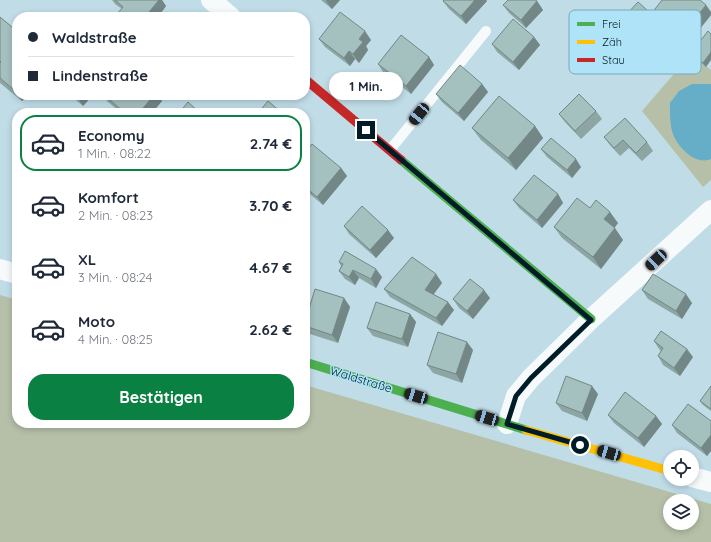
<!DOCTYPE html>
<html lang="de">
<head>
<meta charset="utf-8">
<style>
	:root { --surface:#fff; --page:#f2f2f3; --text:#1f2937; --muted:#747a83; --line:#e0e1e3; --accent:#0b8043 }
	body { margin:0; font-family:Quicksand,sans-serif; background:var(--page); color:var(--text); height:100vh; display:flex; flex-direction:column; font-size:15px; white-space:nowrap }
	* { box-sizing:border-box; margin:0 }
	p { font-size:13px; color:var(--muted) }
	.icon { flex:none; width:22px; height:22px; fill:none; stroke:currentColor; stroke-width:2; stroke-linecap:round; stroke-linejoin:round }
	.map { position:relative; flex:1; overflow:hidden }
	.sheet { position:absolute; left:12px; top:108px; width:298px; height:320px; display:flex; flex-direction:column; background:var(--surface); border-radius:16px; box-shadow:0 2px 6px #0003 }
	.sheet>* { flex:none }
	.top-card { position:absolute; left:12px; top:12px; width:298px; height:88px; border-radius:16px; box-shadow:0 2px 6px #0003; display:grid; align-content:center; height:88px; padding:0 16px; background:var(--surface) }
	.buttons { position:absolute; left:663px; top:450px; display:grid; gap:8px }
	.buttons a { display:grid; place-items:center; width:36px; height:36px; border-radius:50%; background:var(--surface); box-shadow:0 2px 6px #0003; font-size:20px }
	.end { position:absolute; width:18px; height:18px; margin:-9px; border:5px solid #001d27; background:#fff; box-shadow:0 0 0 2px #fff }
	.from { border-radius:50% }
	.bubble { position:absolute; height:28px; border-radius:14px; background:var(--surface); box-shadow:0 2px 6px #0003; font-size:13px; font-weight:800; line-height:28px; text-align:center }
	.car { position:absolute; width:12px; height:24px; margin:-12px -6px; border-radius:5px; box-shadow:0 0 3px 1px #0007; background:linear-gradient(#222 24%,#8ab4d8 0 40%,#222 0 76%,#8ab4d8 0 86%,#222 0) }
	.top-card b { display:flex; align-items:center; gap:14px; height:38px; font-size:15px }
	.top-card b+b { border-top:1px solid var(--line) }
	.top-card i { width:10px; height:10px; background:var(--text) }
	ul { padding:7px 0 0; list-style:none }
	li { display:flex; align-items:center; gap:12px; height:56px; margin:0 8px 6px; padding:0 8px; border:2px solid transparent; border-radius:16px }
	li div { flex:1 }
	li b { display:block; font-size:15px }
	li em { font-style:normal; font-weight:800 }
	li.current { border-color:var(--accent) }
	li>.icon { width:36px; height:36px; stroke-width:1.5 }
	.cta { display:flex; gap:8px; margin-top:auto; padding:8px 16px }
	.cta a { flex:1; height:46px; border-radius:16px; background:var(--accent); color:#fff; font-size:16px; font-weight:800; line-height:46px; text-align:center }
	.map>svg:first-child { display:block }
	.green { fill:#b6c0a8; fill-rule:evenodd }
	.water { fill:#66aec7 }
	.lines { fill:none; stroke-linecap:round; stroke-linejoin:round }
	.lane { stroke:#f6fafb; stroke-width:10 }
	.street { stroke:#f6fafb; stroke-width:20 }
	.fast { stroke:#4caf50; stroke-width:9 }
	.slow { stroke:#ffc107; stroke-width:9 }
	.jam { stroke:#c62828; stroke-width:9 }
	.wall { fill:#8da6a4 }
	.shaded-wall { fill:#738786 }
	.building { fill:#a4c1bf; stroke:#738786 }
	.route { stroke:#001d27; stroke-width:5 }
	.labels { text-anchor:middle; dominant-baseline:central; stroke-width:3; stroke-linejoin:round; paint-order:stroke }
	.street-label { font-size:12px; fill:#001d27; stroke:#afe3f8 }
	.key { fill:#afe3f8; stroke:#7aa8b9; stroke-width:1 }
	.key-label { font-size:11px; fill:#001d27 }
</style>
</head>
<body>
<div class="map">
<svg width="711" height="542" viewBox="0 0 711 542">
	<rect width="100%" height="100%" fill="#c0dce7"/>
	<path class="green" d="M691,54L711,70V180L703,187L642,111Z
		M0,295L17,300V423H305V385L711,504V542H0ZM670,501H692V523H670Z"/>
	<path class="water" d="M692,84H711V159C695,166 676,146 672,131C670,124 670,112 670,103L679,91Z"/>
	<g class="lines">
		<path class="lane" d="M390,150L486,31"/>
		<path class="street" d="M211,0L231,17
			M0,269L17,274
			M507,424L516,396L531,378L591,319L711,210
			M692,477L711,482"/>
		<path class="fast" d="M401,160L591,319
			M305,362L526,430"/>
		<path class="slow" d="M526,430L670,471"/>
		<path class="jam" d="M305,79L401,160"/>
	</g>
	<path class="wall" d="M112,0H162L166,6L158,17H119L117,14L122,9L115,4Z
		M321,0H340L332,9Z
		M444,0H486L487,1L466,24L449,9L443,1Z
		M537,1L543,10L526,28L509,13L503,5Z
		M711,12V15L683,50L654,26L648,18Z
		M650,14L629,38L620,30L617,25Z
		M0,17L12,27L17,22V95H28L22,101L0,83Z
		M711,34L706,67L694,57L691,53Z
		M534,37L540,45L519,70L497,52L492,44Z
		M319,39L371,40L366,46L368,50L359,63L355,59L350,66L325,47Z
		M429,57L434,65L411,94L383,72L378,64Z
		M482,84L488,92L464,121L442,102L436,94Z
		M70,95H93L83,106Z
		M103,95H159L162,101L152,113H121L107,101Z
		M596,111L602,119L581,139L565,122L559,114Z
		M535,126L543,138L516,170L481,140L472,128Z
		M604,137L647,142L653,151L642,161L629,148L620,156L610,145Z
		M541,149L581,167L572,178L547,157Z
		M305,153L341,168L347,176L323,205L305,190Z
		M558,194L563,203L542,228L519,208L513,200Z
		M590,208L618,223L614,228L623,240L601,269L562,238L554,227Z
		M344,226L394,238L376,258L349,234Z
		M339,262L382,277L376,288L359,278L355,285L345,279L339,271L341,266Z
		M436,274L442,283L433,294L454,310L442,326L390,297L384,289Z
		M642,290L692,303L682,319L648,299Z
		M344,298L350,307L338,343L310,334L305,327V322Z
		M490,298L473,319L459,308L453,299Z
		M410,314L416,322L408,347L373,336L367,328Z
		M654,341L693,357L680,376L663,365L658,356L661,351L659,349Z
		M473,350L462,383L433,373L427,365Z
		M711,386V411L703,405L700,401Z
		M598,394L587,421L562,411L556,403Z
		M608,415L656,416L662,424L644,447L614,423Z
		M711,421V451L707,456L677,433L672,425Z"/>
	<path class="shaded-wall" d="M159,0H162L166,6L158,17H145Z
		M327,0H340L332,9L326,1Z
		M475,0H486L487,1L466,24L461,16Z
		M537,1L543,10L526,28L521,20Z
		M706,5L711,12V15L683,50L677,41Z
		M647,10L650,14L629,38L626,33Z
		M365,31L371,40L366,46L368,50L359,63L353,54L359,39Z
		M534,37L540,45L519,70L513,62Z
		M349,51L355,59L350,66L344,58Z
		M711,52V60L706,67L703,63Z
		M429,57L434,65L411,94L406,86Z
		M482,84L488,92L464,121L458,113Z
		M17,86V94L14,90Z
		M18,95H28L22,101Z
		M80,95H93L83,106L78,98Z
		M154,95H159L162,101L152,113H139Z
		M535,126L543,138L516,170L508,158Z
		M576,159L581,167L572,178L567,170Z
		M341,168L347,176L323,205L317,197Z
		M558,194L563,203L542,228L537,220Z
		M610,212L618,223L612,231L604,219Z
		M615,228L623,240L601,269L593,257Z
		M388,230L394,238L376,258L370,250Z
		M376,269L382,277L376,288L371,279Z
		M353,270L359,278L355,285L349,277Z
		M436,274L442,283L431,298L425,290Z
		M484,290L490,298L473,319L467,311Z
		M686,294L692,303L682,319L676,311Z
		M344,298L350,307L338,343L332,335Z
		M448,302L454,310L442,326L436,318Z
		M410,314L416,322L408,347L402,339Z
		M467,342L473,350L462,383L456,374Z
		M687,349L693,357L680,376L674,368Z
		M592,386L598,394L587,421L582,413Z
		M656,416L662,424L644,447L638,438Z
		M711,435V451L707,456L701,448Z"/>
	<path class="building" d="M115,0H159L145,17H120L117,14L123,7Z
		M444,0H475L461,16L443,1Z
		M508,0H535L537,1L521,20L503,5Z
		M662,0H700L706,5L677,41L648,18Z
		M638,2L647,10L626,33L617,25Z
		M340,12L365,31L359,39L363,42L353,54L349,51L344,58L319,39Z
		M0,17L12,27L17,22V86L14,90L0,78V63L1,62L0,61Z
		M513,19L534,37L513,62L492,44Z
		M708,31L711,34V52L703,63L691,53Z
		M401,35L429,57L406,86L378,64Z
		M460,65L482,84L458,113L436,94Z
		M579,94L596,111L575,131L559,114Z
		M74,95H80L78,98Z
		M104,95H154L139,113H125Z
		M499,96L535,126L508,158L472,128Z
		M268,101L282,113H258Z
		M188,102L200,113H179Z
		M105,109L110,113H102Z
		M625,118L647,142L636,153L623,140L614,148L604,137Z
		M551,138L576,159L567,170L541,149Z
		M312,144L341,168L317,197L305,187V153Z
		M534,175L558,194L537,220L513,200Z
		M577,198L590,208L596,200L610,212L604,219L615,228L593,257L554,227Z
		M362,206L388,230L370,250L344,226Z
		M345,251L376,269L371,279L353,270L349,277L339,271L343,264L339,262Z
		M412,257L436,274L425,290L448,302L436,318L384,289Z
		M653,274L686,294L676,311L642,290Z
		M470,279L484,290L467,311L453,299Z
		M315,289L344,298L332,335L305,326V322Z
		M376,302L410,314L402,339L367,328Z
		M661,331L687,349L674,368L658,356L663,348L654,341Z
		M438,332L467,342L456,374L427,365Z
		M566,376L592,386L582,413L556,403Z
		M711,386V409L700,401Z
		M625,392L656,416L638,438L608,415Z
		M688,404L711,421V435L701,448L672,425Z"/>
	<g class="lines">
		<path class="route" d="M366,130L591,320L531,378L516,396L507,424L580,445"/>
	</g>
	<g class="labels">
		<g class="street-label">
			<text transform="translate(361 379) rotate(17)">Waldstraße</text>
		</g>
	</g>
	<rect x="569" y="10" width="132" height="64" rx="6" class="key"/>
	<rect x="577" y="22" width="18" height="4" fill="#4caf50"/>
	<rect x="577" y="40" width="18" height="4" fill="#ffc107"/>
	<rect x="577" y="58" width="18" height="4" fill="#c62828"/>
	<g class="key-label">
		<text x="602" y="28">Frei</text>
		<text x="602" y="46">Zäh</text>
		<text x="602" y="64">Stau</text>
	</g>
</svg>
<div class="buttons">
<a><svg class="icon" aria-label="locate" viewBox="0 0 24 24"><circle cx="12" cy="12" r="6"/><path d="M12 2v4M12 18v4M2 12h4M18 12h4"/></svg></a>
<a><svg class="icon" aria-label="layers" viewBox="0 0 24 24"><path d="M12 4l9 5-9 5-9-5zM3 14l9 5 9-5"/></svg></a>
</div>
<i class="end from" style="left:580px;top:445px"></i>
<i class="end" style="left:366px;top:130px"></i>
<div class="bubble" style="left:329px;top:72px;width:74px">1 Min.</div>
<i class="car" style="left:419px;top:114px;rotate:219deg"></i>
<i class="car" style="left:656px;top:260px;rotate:227deg"></i>
<i class="car" style="left:416px;top:396px;rotate:287deg"></i>
<i class="car" style="left:487px;top:418px;rotate:287deg"></i>
<i class="car" style="left:609px;top:453px;rotate:286deg"></i>
<div class="top-card">
<b><i class="from"></i>Waldstraße</b>
<b><i></i>Lindenstraße</b>
</div>
<section class="sheet">
<ul>
<li class="current"><svg class="icon" aria-label="car" viewBox="0 0 24 24"><path d="M5 17H2v-5l4-1 3-4h7l3 4 3 1v5h-3M9 17h6M6 11h13"/><circle cx="7" cy="17" r="2"/><circle cx="17" cy="17" r="2"/></svg><div><b>Economy</b><p>1 Min. · 08:22</p></div><em>2.74 €</em></li>
<li><svg class="icon" aria-label="car" viewBox="0 0 24 24"><path d="M5 17H2v-5l4-1 3-4h7l3 4 3 1v5h-3M9 17h6M6 11h13"/><circle cx="7" cy="17" r="2"/><circle cx="17" cy="17" r="2"/></svg><div><b>Komfort</b><p>2 Min. · 08:23</p></div><em>3.70 €</em></li>
<li><svg class="icon" aria-label="car" viewBox="0 0 24 24"><path d="M5 17H2v-5l4-1 3-4h7l3 4 3 1v5h-3M9 17h6M6 11h13"/><circle cx="7" cy="17" r="2"/><circle cx="17" cy="17" r="2"/></svg><div><b>XL</b><p>3 Min. · 08:24</p></div><em>4.67 €</em></li>
<li><svg class="icon" aria-label="car" viewBox="0 0 24 24"><path d="M5 17H2v-5l4-1 3-4h7l3 4 3 1v5h-3M9 17h6M6 11h13"/><circle cx="7" cy="17" r="2"/><circle cx="17" cy="17" r="2"/></svg><div><b>Moto</b><p>4 Min. · 08:25</p></div><em>2.62 €</em></li>
</ul>
<div class="cta"><a>Bestätigen</a></div>
</section>
</div>
</body>
</html>
